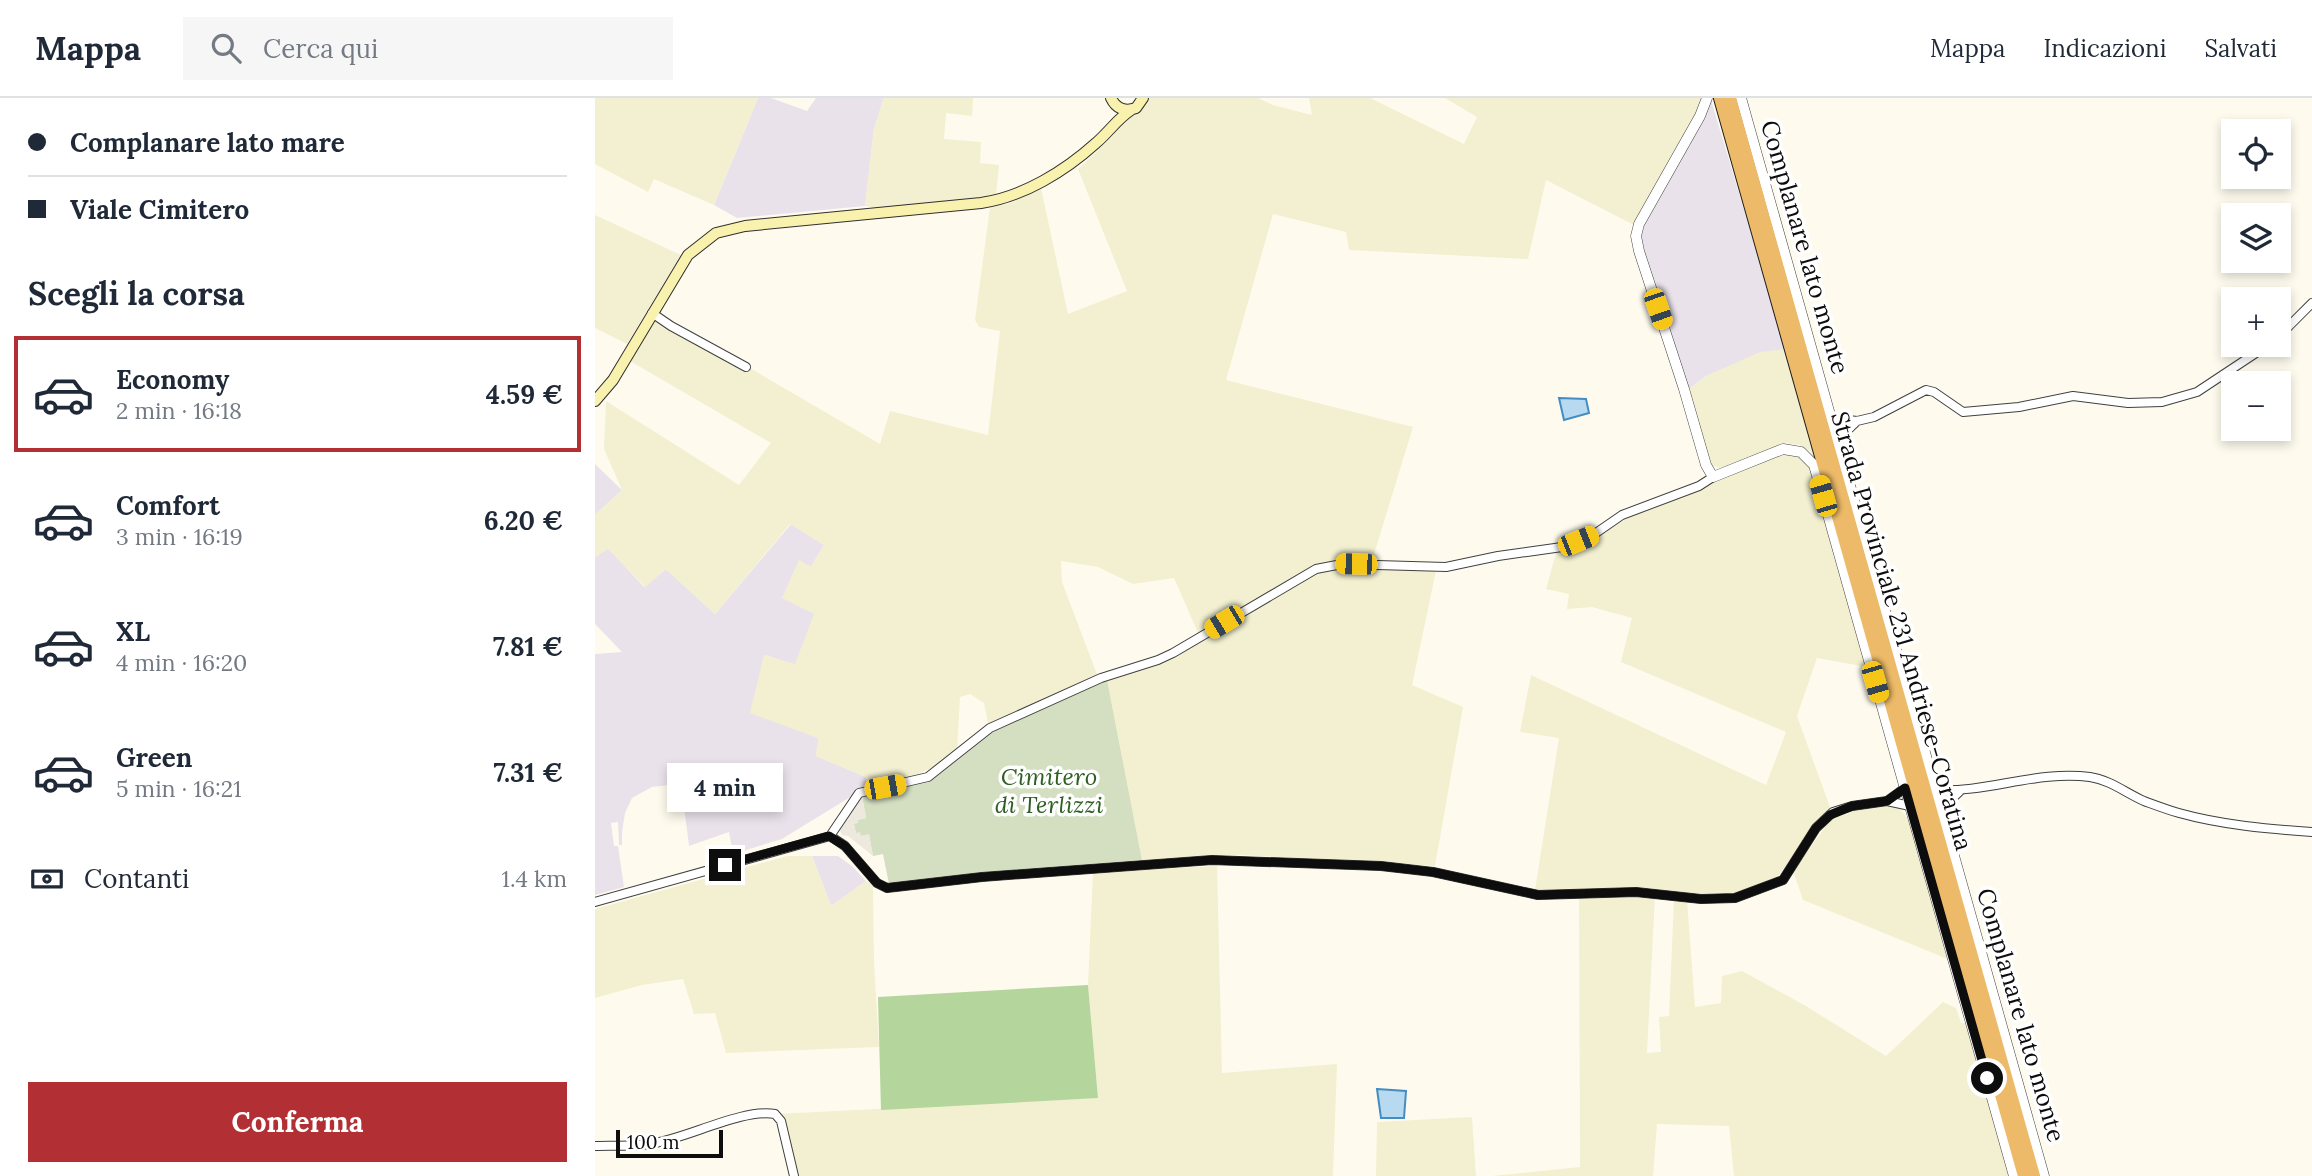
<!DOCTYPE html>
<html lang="it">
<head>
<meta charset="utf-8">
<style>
	:root { --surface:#fff; --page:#f6f6f7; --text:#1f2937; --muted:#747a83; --line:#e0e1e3; --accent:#b23033 }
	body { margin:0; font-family:Lora,serif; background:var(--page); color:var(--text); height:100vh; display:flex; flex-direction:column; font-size:26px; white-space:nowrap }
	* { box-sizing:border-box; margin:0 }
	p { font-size:23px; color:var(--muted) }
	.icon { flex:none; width:38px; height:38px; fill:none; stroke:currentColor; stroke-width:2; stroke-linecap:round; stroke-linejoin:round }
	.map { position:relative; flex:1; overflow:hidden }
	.panel { display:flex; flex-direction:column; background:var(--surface); width:595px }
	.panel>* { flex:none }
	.top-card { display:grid; align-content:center; height:154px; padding:0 28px; background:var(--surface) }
	.fabs { position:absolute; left:1626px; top:21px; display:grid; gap:14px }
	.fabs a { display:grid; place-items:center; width:70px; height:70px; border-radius:0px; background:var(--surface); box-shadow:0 4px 10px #0003; font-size:35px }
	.scale { position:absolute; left:21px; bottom:18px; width:107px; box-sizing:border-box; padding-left:7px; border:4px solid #0d0d0d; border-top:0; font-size:19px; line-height:24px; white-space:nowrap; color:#0d0d0d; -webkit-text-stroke:5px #fff; paint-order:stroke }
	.end { position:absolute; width:32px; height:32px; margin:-16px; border:9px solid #0d0d0d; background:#fff; box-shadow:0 0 0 4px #fff }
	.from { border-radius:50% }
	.bubble { position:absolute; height:49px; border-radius:0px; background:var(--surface); box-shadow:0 4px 10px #0003; font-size:23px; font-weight:800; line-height:49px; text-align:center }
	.car { position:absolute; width:21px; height:42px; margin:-21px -10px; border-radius:9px; box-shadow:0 0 5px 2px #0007; background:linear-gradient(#f5c518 24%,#345 0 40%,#f5c518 0 76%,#345 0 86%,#f5c518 0) }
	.top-card b { display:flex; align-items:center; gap:24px; height:66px; font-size:26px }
	.top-card b+b { border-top:2px solid var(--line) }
	.top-card i { width:18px; height:18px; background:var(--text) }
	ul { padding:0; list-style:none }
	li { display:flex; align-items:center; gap:21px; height:116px; margin:0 14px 10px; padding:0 14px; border:4px solid transparent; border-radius:0px }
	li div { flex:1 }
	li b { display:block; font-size:26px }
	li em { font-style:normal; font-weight:800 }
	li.selected { border-color:var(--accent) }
	li>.icon { width:63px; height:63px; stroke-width:1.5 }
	h2 { padding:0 28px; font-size:32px; line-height:84px }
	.pay { display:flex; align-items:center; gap:18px; height:77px; padding:0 28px; font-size:26px }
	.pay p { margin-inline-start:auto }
	.cta { display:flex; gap:14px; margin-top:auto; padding:14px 28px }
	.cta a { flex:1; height:80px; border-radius:0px; background:var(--accent); color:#fff; font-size:28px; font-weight:800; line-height:80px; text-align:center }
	header { display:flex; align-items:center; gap:42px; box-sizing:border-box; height:98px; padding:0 35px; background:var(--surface); border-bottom:2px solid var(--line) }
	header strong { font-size:33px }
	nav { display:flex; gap:38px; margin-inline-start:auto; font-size:24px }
	.search { width:490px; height:63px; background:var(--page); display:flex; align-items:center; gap:18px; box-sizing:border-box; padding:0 24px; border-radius:0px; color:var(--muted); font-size:26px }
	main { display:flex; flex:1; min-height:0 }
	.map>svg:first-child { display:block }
	.industrial { fill:#eae2eb }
	.farmland { fill:#f2f0d0 }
	.forest { fill:#b4d59b }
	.cemetery { fill:#d4dec1 }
	.plaza { fill:#ede9de }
	.water { fill:#b7daf1; stroke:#448dc2; stroke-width:2 }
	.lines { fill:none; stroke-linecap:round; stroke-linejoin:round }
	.minor-casing { stroke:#404040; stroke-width:10 }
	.tertiary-casing { stroke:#404040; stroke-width:11 }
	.secondary-casing { stroke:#2f2f2f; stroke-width:12 }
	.trunk-casing { stroke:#1e1e1e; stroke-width:14 }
	.minor { stroke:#fff; stroke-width:8 }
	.tertiary { stroke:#fff; stroke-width:10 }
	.secondary { stroke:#f9f2ae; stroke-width:10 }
	.trunk { stroke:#ecba68; stroke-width:12 }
	.route { stroke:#0d0d0d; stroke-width:9 }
	.labels { text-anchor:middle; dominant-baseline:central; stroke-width:7; stroke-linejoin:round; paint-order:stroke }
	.street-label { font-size:24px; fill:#0d0d0d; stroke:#fff }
	.park-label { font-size:24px; font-style:italic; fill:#2e5f22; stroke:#fff }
</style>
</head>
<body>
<header>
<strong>Mappa</strong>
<div class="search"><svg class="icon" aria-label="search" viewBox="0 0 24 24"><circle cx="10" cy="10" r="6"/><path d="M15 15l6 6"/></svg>Cerca qui</div>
<nav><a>Mappa</a><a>Indicazioni</a><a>Salvati</a></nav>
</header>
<main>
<section class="panel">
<div class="top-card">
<b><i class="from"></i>Complanare lato mare</b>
<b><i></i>Viale Cimitero</b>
</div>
<h2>Scegli la corsa</h2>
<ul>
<li class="selected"><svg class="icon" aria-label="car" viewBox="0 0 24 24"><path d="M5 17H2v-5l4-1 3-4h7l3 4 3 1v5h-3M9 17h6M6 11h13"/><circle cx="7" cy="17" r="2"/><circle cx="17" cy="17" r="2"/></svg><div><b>Economy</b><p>2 min · 16:18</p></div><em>4.59 €</em></li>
<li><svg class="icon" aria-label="car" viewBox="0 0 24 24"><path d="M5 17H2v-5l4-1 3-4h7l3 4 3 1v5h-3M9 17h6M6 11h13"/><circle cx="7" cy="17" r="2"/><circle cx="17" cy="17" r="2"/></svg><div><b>Comfort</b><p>3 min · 16:19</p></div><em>6.20 €</em></li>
<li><svg class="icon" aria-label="car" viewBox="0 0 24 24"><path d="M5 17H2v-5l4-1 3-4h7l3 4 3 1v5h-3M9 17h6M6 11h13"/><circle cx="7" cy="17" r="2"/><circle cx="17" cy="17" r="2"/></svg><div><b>XL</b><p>4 min · 16:20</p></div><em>7.81 €</em></li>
<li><svg class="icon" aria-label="car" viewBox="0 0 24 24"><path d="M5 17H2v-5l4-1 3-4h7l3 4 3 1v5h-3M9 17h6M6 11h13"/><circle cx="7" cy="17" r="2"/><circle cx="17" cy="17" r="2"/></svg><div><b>Green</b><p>5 min · 16:21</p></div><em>7.31 €</em></li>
</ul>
<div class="pay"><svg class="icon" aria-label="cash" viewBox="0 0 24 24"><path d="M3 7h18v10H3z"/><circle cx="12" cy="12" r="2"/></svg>Contanti<p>1.4 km</p></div>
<div class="cta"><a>Conferma</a></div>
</section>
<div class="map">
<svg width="1717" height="1078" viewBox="0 0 1717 1078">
	<rect width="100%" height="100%" fill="#fefbee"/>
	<path class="industrial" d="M163,0H176L212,13L221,0H289L279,31L270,108L142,120L119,107Z
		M1116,2L1191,251L1111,278L1093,292L1047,151L1045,137L1047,128L1113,12Z
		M0,366L27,392L0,417Z
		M196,426L229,447L216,469L204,463L220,516L200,567L170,557L224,640L221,658L271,679L270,690L187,741L138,756L134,734L94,748L89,708L94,696L92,690L85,686L57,689L37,700L30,715L27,734V747H24L23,724L16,725L19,748H23L29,789L0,797V556L27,554L0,526V459L13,450L49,489L71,471L120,516Z
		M217,758H243L257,768L271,783L236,808Z"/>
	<path class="farmland" d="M0,0H163L119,107L59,81L53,94L0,66Z
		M289,0H378L377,18L351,15L349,41L386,44L385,65L404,67L401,97L284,110L270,108L279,31Z
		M554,0H663L678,7L717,17L714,0H775L869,46L882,19L850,0H1107L1104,10L1039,127L951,82L933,161L754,152L751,134L678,116L631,282L818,329L776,466L712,474L603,535L579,480L538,486L503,469L466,463L467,484L503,579L393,626L389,605L375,596L365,599L362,655L346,666L303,684L271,679L221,658L223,640L155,615L169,557L200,566L219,516L187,500L204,462L216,469L229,447L195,426L120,516L71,471L50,489L13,451L0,459V417L27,392L9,351L11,303L144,387L176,345L35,263L63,215L69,220L285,346L295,313L393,337L405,233L384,229L380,222L395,109L416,105L446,90L473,216L532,193L483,71L518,38L523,27L531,18L545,13Z
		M0,117L86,157L32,246L0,230Z
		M1191,251L1222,364L1216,354L1205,347L1190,345L1132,368L1123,370L1115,366L1093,292L1111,278L1165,254Z
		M1187,355L1209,360L1217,373L1272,569L1222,560L1202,618L1236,712L1225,720L1181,781L1140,796L1083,795L1054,790L986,794L940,792L964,640L925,634L936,577L1171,687L1191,634L1026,564L1037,520L997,509L972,511L974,496L951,491L961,455L1010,434L1042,415Z
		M752,468L841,473L817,587L868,609L840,768L645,757L547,762L512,582L551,571L577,560L698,486L726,473Z
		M1293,707L1304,710L1316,725L1355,862L1208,802L1198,773L1233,725L1247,714Z
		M192,758H217L236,808L271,783L278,786L279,864L284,949L131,955L120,915L99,916L88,881L47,887L0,900V811Z
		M622,768L627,975L742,966L738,1078H199L180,1016L503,1000L493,887L498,774Z
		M1041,797L1060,798L1052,955L1066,954L1064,919L1074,918L1079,800L1092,802L1100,909L1126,905L1127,878L1147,873L1211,908L1291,958L1348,904L1361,910L1366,925H1374L1413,1078H1139L1134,1028L1062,1026L1058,1078H897L985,1069L984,799Z
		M877,1019L881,1078H781L782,1024Z"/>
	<path class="forest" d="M493,887L503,1000L286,1012L283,899Z"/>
	<path class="cemetery" d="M512,582L547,762L401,773L294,786L288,756L278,758L274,737L265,738L261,735L259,726L262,722L271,720L267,698L335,684L401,632Z"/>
	<path class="plaza" d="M267,698L271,720L263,722V725L259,726L261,735L265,734L266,738L274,736L278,758L253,738L247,737L245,732Z"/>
	<path class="water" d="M964,300L991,301L994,315L969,322Z
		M782,991L811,993L809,1020H786Z"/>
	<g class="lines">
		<defs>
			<path id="minor" d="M57,215L76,228L151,269
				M1684,238L1717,205
				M1236,320L1262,323L1279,319L1331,292L1339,294L1368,314L1424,309L1478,298L1533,305L1567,304L1602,294L1673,247
				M1242,342L1262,323
				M1341,692C1392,695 1443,672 1495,679C1515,682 1531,695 1549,703C1560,707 1573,712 1584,715C1627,727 1673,731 1717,734
				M1292,703L1310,690
				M1346,711L1365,693
				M235,738L250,748L282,785L292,790L387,779L617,762L786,768L838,774L943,797L1041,794L1106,801L1140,800L1188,782L1221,730L1238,714L1257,708L1292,703L1315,708
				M235,738L264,695L333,679L395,630L506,580L563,562L578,555L721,471L747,466L851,469L903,458L967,449L998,437L1027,417L1104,388L1118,379
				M0,804L235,738
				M0,1048C18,1047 37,1049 54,1046C89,1042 147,1010 180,1016L186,1023L199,1078"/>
			<path id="tertiary" d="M1112,0L1105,18L1044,126L1041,138L1044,153L1089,291L1111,367L1118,379L1188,351L1206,354L1219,367L1419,1078
				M1146,0L1449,1078"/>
			<path id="secondary" d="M516,0C521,11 530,14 541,10L548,0
				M0,303L18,282L93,157L121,135L150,128L386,105C428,99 470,73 501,45C514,34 522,21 536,12"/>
			<path id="trunk" d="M1125,0L1429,1078
				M1135,0L1439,1078"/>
		</defs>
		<use href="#minor" class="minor-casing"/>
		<use href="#tertiary" class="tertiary-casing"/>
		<use href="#secondary" class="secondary-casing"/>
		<use href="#trunk" class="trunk-casing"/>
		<use href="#minor" class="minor"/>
		<use href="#tertiary" class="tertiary"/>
		<use href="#secondary" class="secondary"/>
		<use href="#trunk" class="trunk"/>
	</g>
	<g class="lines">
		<path class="route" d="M130,767L234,738L250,748L282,785L292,790L387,779L617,762L786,768L838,774L943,797L1041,794L1106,801L1140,800L1188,782L1221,730L1235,717L1257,708L1292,703L1310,690L1392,980"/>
	</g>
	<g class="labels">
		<g class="street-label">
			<text transform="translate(1210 149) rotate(74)">Complanare lato monte</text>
			<text transform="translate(1307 533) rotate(74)">Strada Provinciale 231 Andriese-Coratina</text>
			<text transform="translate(1426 917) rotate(74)">Complanare lato monte</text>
		</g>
		<g class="park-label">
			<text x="454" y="678">Cimitero<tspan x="454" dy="28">di Terlizzi</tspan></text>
		</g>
	</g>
</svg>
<div class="fabs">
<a><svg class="icon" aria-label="locate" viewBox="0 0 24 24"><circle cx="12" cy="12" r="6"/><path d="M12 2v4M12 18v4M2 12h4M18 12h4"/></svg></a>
<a><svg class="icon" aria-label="layers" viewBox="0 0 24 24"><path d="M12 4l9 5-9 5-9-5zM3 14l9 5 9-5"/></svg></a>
<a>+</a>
<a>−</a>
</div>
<div class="scale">100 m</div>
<i class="end from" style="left:1392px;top:980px"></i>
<i class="end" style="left:130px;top:767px"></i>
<div class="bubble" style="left:72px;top:665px;width:116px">4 min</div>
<i class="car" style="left:1063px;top:211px;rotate:161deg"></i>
<i class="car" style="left:1228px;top:398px;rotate:344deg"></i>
<i class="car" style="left:983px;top:443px;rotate:68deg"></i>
<i class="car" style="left:761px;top:466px;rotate:271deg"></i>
<i class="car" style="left:629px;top:524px;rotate:239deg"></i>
<i class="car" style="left:1280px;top:584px;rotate:164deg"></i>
<i class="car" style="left:290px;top:689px;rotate:80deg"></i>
</div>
</main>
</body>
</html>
